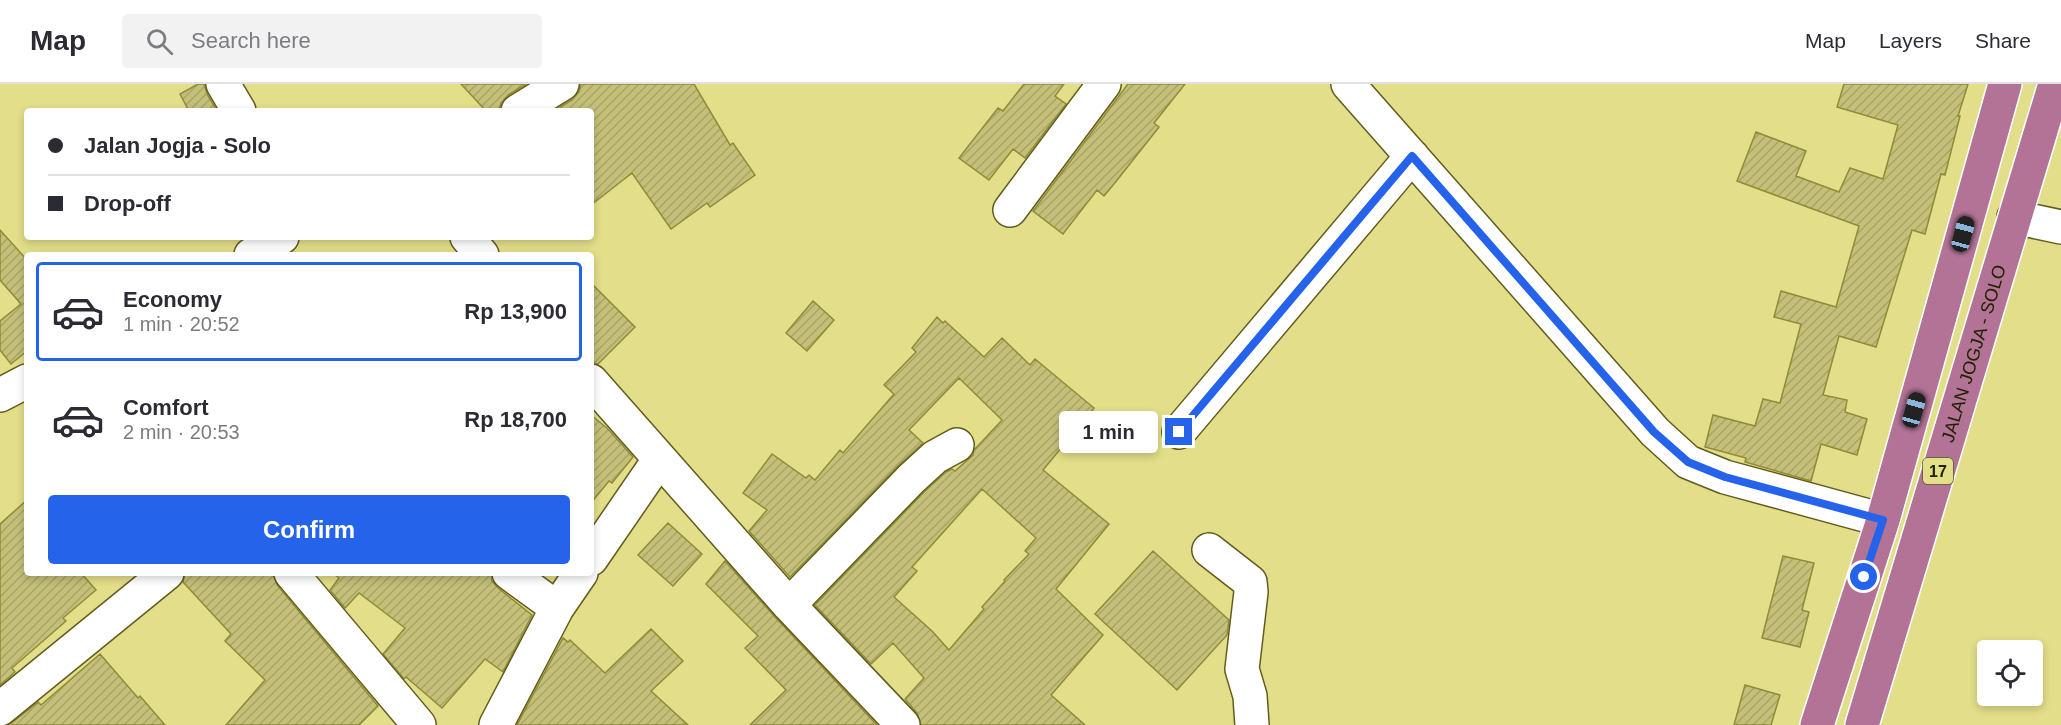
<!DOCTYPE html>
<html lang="en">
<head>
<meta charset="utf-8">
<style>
	:root { --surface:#fff; --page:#f2f2f3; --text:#2b2b33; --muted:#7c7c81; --line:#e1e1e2; --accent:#2563eb }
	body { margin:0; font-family:Helvetica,sans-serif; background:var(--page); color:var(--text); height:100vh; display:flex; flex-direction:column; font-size:22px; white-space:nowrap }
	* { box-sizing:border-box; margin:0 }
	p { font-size:20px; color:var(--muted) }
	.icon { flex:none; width:33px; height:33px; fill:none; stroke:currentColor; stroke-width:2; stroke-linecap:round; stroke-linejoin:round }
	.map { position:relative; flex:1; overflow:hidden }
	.details { position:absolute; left:24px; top:168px; width:570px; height:324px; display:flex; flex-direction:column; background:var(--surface); border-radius:6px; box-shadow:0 3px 9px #0003 }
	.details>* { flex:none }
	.top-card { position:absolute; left:24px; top:24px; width:570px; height:132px; border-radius:6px; box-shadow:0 3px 9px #0003; display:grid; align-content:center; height:132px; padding:0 24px; background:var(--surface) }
	.controls { position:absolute; left:1977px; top:556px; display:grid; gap:12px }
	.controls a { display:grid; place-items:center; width:66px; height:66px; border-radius:6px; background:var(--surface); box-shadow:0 3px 9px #0003; font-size:30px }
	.end { position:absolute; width:27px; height:27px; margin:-14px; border:8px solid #2563eb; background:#fff; box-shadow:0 0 0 3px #fff }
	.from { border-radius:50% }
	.bubble { position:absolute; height:42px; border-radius:6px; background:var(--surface); box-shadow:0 3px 9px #0003; font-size:20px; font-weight:700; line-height:42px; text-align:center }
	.car { position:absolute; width:18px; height:36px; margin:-18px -9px; border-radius:8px; box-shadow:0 0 4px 2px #0007; background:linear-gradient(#222 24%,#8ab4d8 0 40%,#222 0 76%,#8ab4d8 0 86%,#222 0) }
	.top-card b { display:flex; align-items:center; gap:21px; height:57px; font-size:22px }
	.top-card b+b { border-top:2px solid var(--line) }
	.top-card i { width:15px; height:15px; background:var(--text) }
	ul { padding:10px 0 0; list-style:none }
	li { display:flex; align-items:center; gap:18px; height:99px; margin:0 12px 9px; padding:0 12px; border:3px solid transparent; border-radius:6px }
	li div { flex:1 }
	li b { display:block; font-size:22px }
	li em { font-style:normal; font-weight:700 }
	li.current { border-color:var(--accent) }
	li>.icon { width:54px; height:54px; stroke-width:1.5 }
	.button { display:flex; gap:12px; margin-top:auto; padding:12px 24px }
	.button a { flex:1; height:69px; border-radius:6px; background:var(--accent); color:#fff; font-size:24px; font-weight:700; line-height:69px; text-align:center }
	header { display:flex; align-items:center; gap:36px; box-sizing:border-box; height:84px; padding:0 30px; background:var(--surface); border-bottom:2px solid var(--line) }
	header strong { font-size:28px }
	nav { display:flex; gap:33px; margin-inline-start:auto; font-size:21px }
	.search { width:420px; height:54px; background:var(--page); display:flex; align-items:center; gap:15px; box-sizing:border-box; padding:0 21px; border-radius:6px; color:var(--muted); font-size:22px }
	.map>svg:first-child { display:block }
	.building { fill:url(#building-hatch); stroke:#908b35; stroke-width:1.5; fill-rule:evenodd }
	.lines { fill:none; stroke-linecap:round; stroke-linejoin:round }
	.minor-casing { stroke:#615c1b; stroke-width:36 }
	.highway-casing { stroke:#fff; stroke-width:36 }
	.minor { stroke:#fff; stroke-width:33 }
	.highway { stroke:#b27396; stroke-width:33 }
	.route { stroke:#2563eb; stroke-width:8 }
	.labels { text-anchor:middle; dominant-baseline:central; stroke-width:4.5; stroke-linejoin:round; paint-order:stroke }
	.shield { fill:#e3de89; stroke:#5d5929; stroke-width:1.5 }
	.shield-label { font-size:16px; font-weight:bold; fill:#232000 }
	.street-label { font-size:18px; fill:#232000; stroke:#e3de89 }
</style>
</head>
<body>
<header>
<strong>Map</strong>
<div class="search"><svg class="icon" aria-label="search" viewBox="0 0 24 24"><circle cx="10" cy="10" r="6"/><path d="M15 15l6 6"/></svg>Search here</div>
<nav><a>Map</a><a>Layers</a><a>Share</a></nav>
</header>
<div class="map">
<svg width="2061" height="641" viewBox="0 0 2061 641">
	<defs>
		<pattern id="building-hatch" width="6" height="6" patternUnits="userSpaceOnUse" patternTransform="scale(1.5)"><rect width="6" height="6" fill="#c4c07a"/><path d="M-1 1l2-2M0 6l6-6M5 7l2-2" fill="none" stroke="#a8a568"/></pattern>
	</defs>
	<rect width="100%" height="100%" fill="#e3de89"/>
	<path class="building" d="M198,0H204L207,10L217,27H189L180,10Z
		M461,0H526L508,11L501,19L499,27H486Z
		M581,0H694L730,61L733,59L755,91L710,123L707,119L671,145L632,89L591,121V27H554L572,16L579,8Z
		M1024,0H1064L1055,12L1066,20L1025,74L1013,65L989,96L959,74L998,24L1003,27Z
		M1128,0H1185L1154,39L1159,43L1114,100L1104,112L1097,106L1063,150L1033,127Z
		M1844,0H1968L1958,32H1960L1945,91L1941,90L1925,150L1912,146L1876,263L1839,252L1823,311L1847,316L1845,328L1867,335L1857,371L1821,360L1811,397L1745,378L1746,374L1705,363L1713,331L1755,342L1763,315L1780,319L1801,240L1774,233L1781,207L1836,223L1859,142L1737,97L1756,48L1806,67L1796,92L1839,108L1850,84L1883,95L1898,41L1837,23Z
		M0,146L27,176V267L11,280L0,266V237L21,220L0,196Z
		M591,199L635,243L598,280L591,279Z
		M813,217L834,236L807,267L786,249Z
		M937,233L943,239L945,237L984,273L1002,254L1030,281L1035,275L1094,324L1043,386L1109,440L1056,505L1103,551L1051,611L1085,641H921L917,629L905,615L924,594L893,559L871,580L815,521L924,408L946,388L952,385L955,387L973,371L974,366L1002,336L959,294L909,346L923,359L898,382L790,493L749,447L767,426L743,409L772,370L806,394L809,391L815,396L840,366L843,369L894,310L884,301L916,268L912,264ZM982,405L1036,454L1025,467L1029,470L1004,496L1005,497L982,523L984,525L949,566L932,547L894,513L917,487L912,483Z
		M591,331L608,345L633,373L612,399L609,397L591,419Z
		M27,416V489H81L96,506L63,534L66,537L12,584L15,588L0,601V440Z
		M668,439L702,470L673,502L638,471Z
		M1153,467L1229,536L1227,551L1177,606L1095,530Z
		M1783,472L1814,479L1802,526L1809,528L1800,563L1762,554Z
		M725,477L775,533L877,641H750L786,606L745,564L758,552L706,500Z
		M185,489H273L277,501L378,622L359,641H226L265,596L225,557L231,550L183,498Z
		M333,489H491L492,497L498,504L532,531L503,588L485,575L442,624L406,593L404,595L383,570L405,544L359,509L345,524L330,506L339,494Z
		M651,545L683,577L651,607L688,641H517L563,554L568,558L570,556L605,589Z
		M100,570L138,614L140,612L165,641H9L38,618L41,621Z
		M1745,601L1780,611L1771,641H1734Z"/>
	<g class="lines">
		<defs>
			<path id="minor" d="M223,0L239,27
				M1348,0L1655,348L1688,378L1725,393L1883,436
				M518,27L562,0
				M1010,126L1104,0
				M2014,133L2061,143
				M467,153L482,171
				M251,171L282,153
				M591,297L789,521L903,641
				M0,311L27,297
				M1179,348L1412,72
				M1209,466L1250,498L1251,508L1242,585L1250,612L1252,641
				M591,475L659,376
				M291,489L419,641
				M509,489L557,524
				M789,521L911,395L935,373L957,361
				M0,625L167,489
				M496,641L557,524L581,489"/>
			<g id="highway">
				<path d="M1817,641L1883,436L2005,0"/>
				<path id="s1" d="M1862,641L2055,0"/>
			</g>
		</defs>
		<use href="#minor" class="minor-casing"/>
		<use href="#highway" class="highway-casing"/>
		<use href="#minor" class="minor"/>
		<use href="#highway" class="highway"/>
	</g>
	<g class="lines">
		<path class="route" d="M1179,348L1412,72L1654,348L1688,378L1725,393L1883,436L1864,493"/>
	</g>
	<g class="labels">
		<rect class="shield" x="1923" y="374" width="30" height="26" rx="4.5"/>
		<g class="shield-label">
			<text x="1938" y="387">17</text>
		</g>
		<g class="street-label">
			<text stroke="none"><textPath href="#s1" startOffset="388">JALAN JOGJA - SOLO</textPath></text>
		</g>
	</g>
</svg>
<div class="controls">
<a><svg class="icon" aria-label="locate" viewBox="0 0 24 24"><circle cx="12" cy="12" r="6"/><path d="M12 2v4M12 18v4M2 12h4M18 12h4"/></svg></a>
</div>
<i class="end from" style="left:1864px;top:493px"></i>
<i class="end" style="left:1179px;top:348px"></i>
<div class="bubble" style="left:1059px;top:327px;width:99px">1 min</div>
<i class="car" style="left:1963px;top:150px;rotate:15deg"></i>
<i class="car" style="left:1914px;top:326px;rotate:16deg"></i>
<div class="top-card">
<b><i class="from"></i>Jalan Jogja - Solo</b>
<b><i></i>Drop-off</b>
</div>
<section class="details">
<ul>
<li class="current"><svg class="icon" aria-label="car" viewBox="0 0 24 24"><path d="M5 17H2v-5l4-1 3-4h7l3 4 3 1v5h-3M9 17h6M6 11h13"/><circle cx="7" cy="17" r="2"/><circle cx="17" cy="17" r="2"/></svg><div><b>Economy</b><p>1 min · 20:52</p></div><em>Rp 13,900</em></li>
<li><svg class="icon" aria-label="car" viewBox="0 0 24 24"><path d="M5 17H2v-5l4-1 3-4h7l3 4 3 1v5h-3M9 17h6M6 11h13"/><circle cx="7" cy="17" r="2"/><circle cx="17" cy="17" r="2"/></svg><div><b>Comfort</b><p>2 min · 20:53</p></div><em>Rp 18,700</em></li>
</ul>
<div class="button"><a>Confirm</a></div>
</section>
</div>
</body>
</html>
